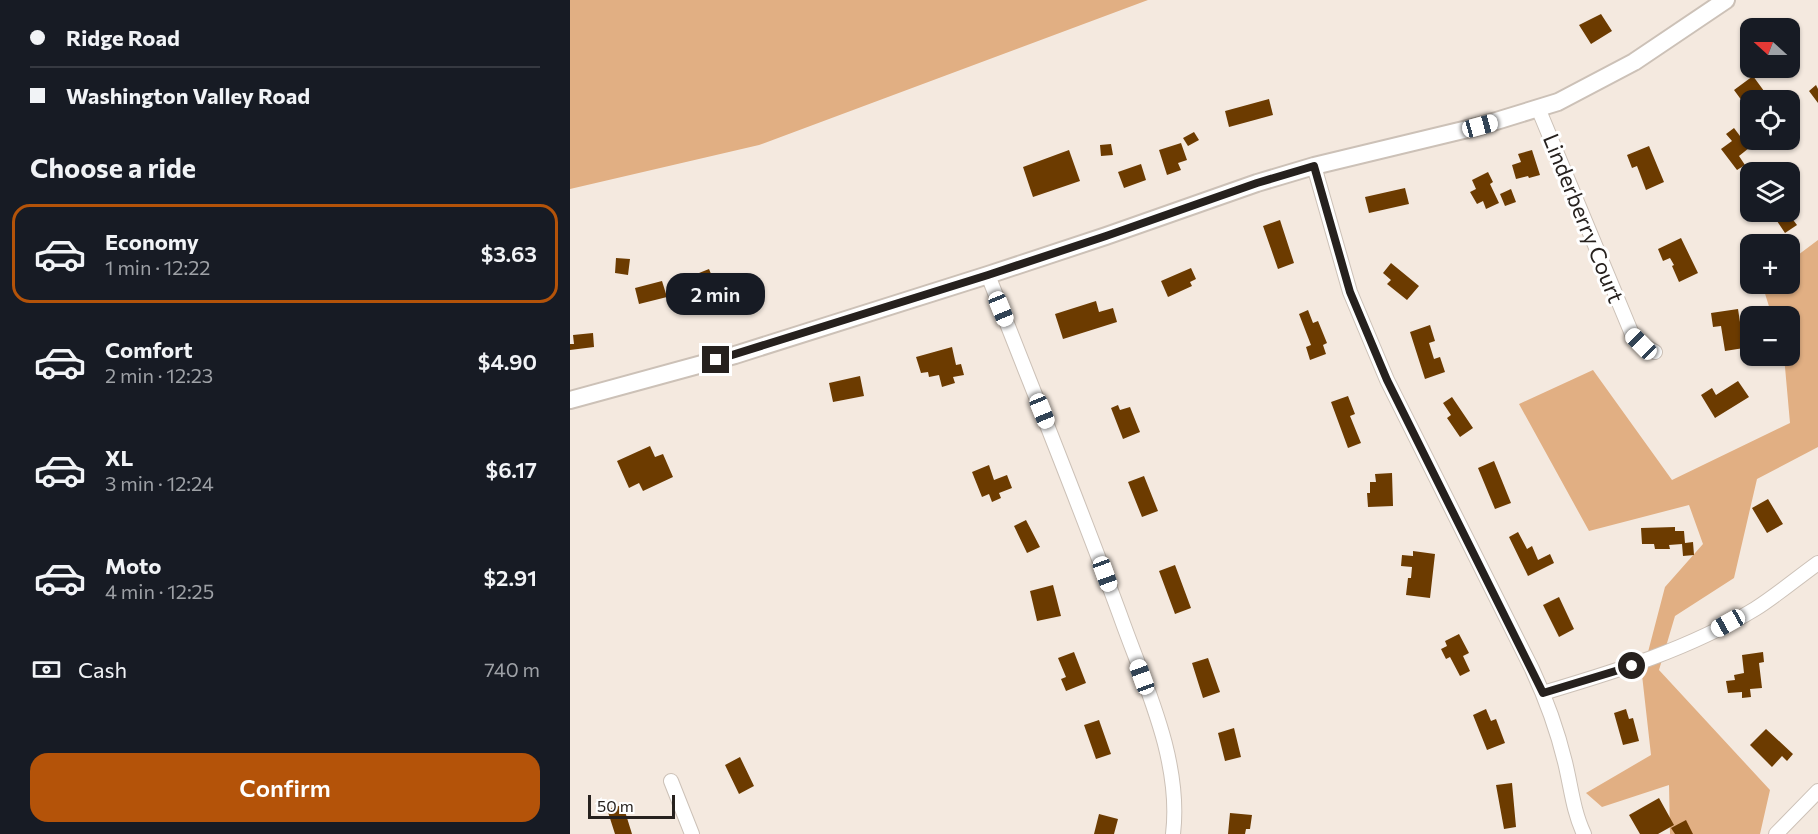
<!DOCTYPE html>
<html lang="en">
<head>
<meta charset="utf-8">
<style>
	:root { --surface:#171b24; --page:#20242c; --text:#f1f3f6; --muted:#9ea1a6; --line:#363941; --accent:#b45309 }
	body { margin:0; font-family:Commissioner,sans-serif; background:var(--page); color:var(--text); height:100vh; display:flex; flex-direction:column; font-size:22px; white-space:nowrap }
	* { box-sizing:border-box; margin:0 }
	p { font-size:20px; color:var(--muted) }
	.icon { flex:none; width:33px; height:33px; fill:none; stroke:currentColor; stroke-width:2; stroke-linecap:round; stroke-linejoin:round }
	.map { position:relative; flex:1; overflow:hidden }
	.sheet { display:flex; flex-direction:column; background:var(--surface); width:570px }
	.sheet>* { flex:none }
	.top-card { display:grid; align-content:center; height:132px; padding:0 30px; background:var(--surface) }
	.needle { width:39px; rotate:291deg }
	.fabs { position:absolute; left:1170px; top:18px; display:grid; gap:12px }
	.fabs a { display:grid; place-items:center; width:60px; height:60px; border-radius:12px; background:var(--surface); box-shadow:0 2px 4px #0004; font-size:30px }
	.scale { position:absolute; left:18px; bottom:15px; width:87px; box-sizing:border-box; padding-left:6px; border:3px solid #26211e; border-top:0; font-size:16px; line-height:21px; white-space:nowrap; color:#26211e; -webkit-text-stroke:4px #fff; paint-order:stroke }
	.end { position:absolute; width:27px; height:27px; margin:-14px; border:8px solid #26211e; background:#fff; box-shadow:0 0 0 3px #fff }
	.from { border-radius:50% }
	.bubble { position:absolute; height:42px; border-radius:18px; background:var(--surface); box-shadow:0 2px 4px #0004; font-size:20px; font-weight:600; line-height:42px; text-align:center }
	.car { position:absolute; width:18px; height:36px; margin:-18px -9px; border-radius:8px; box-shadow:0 0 4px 2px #0007; background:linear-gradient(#fff 24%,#345 0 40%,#fff 0 76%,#345 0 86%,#fff 0) }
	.top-card b { display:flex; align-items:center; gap:21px; height:57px; font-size:22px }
	.top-card b+b { border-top:2px solid var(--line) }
	.top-card i { width:15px; height:15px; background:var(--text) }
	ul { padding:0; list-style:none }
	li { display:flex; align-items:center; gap:18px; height:99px; margin:0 12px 9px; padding:0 18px; border:3px solid transparent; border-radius:18px }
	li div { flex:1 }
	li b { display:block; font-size:22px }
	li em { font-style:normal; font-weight:600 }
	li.on { border-color:var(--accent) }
	li>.icon { width:54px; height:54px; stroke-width:1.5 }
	h2 { padding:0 30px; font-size:27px; line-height:72px }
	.pay { display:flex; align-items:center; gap:15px; height:66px; padding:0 30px; font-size:22px }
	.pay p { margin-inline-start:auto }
	.primary-button { display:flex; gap:12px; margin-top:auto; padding:12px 30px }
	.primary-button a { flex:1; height:69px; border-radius:18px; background:var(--accent); color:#fff; font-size:24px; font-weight:600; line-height:69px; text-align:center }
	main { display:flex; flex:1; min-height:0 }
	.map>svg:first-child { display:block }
	.green { fill:#e1af83 }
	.building { fill:#6c3b00 }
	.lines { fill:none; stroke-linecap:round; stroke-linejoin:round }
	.minor-casing { stroke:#ccc1b7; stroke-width:16 }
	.tertiary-casing { stroke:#ccc1b7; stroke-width:20 }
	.minor { stroke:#fff; stroke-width:14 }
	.tertiary { stroke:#fff; stroke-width:16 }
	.route { stroke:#26211e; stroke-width:8 }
	.labels { text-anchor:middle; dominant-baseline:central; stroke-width:6; stroke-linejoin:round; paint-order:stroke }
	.street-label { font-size:22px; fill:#26211e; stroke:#fff }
</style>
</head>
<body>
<main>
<section class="sheet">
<div class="top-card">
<b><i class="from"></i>Ridge Road</b>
<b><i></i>Washington Valley Road</b>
</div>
<h2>Choose a ride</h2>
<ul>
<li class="on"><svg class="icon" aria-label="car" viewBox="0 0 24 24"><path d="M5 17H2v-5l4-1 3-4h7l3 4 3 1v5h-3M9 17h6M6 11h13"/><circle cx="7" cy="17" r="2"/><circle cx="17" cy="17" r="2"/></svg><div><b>Economy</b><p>1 min · 12:22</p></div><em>$3.63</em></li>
<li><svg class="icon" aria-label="car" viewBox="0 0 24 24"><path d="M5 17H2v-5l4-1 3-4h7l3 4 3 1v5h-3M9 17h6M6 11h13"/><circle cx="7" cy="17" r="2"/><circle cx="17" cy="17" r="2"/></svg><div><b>Comfort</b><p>2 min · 12:23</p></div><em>$4.90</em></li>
<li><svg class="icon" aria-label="car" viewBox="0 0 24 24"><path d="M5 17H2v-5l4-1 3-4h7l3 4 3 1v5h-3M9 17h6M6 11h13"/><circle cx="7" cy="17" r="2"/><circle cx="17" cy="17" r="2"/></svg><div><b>XL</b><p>3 min · 12:24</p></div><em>$6.17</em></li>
<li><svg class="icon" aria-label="car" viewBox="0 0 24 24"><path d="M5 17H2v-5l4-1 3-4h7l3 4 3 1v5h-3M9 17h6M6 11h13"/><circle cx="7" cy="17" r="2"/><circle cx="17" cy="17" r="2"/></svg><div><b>Moto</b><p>4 min · 12:25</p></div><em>$2.91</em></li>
</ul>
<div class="pay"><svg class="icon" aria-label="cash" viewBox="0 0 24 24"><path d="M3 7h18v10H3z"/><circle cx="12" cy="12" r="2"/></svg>Cash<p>740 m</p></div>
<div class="primary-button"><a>Confirm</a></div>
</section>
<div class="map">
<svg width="1248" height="834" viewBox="0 0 1248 834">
	<rect width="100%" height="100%" fill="#f4e9df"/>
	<path class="green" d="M0,0H578L189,145L0,189Z
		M1248,240V447L1187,479L1164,578L1105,616L1089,670L1200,790L1190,834H1100L1099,785L1032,807L1016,793L1081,755L1072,675L1095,587L1133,544L1119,505L1019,531L949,404L1023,370L1102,480L1220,423L1214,356H1220V316H1202L1192,284H1220V261Z"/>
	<path class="building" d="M1031,14L1042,31L1021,44L1009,25Z
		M1183,76L1194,91L1175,105L1164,90Z
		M1246,85L1248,89V103L1239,91Z
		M699,99L703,115L659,127L655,111Z
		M1164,128L1179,148L1169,156L1175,165L1167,170L1151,149L1162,141L1156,134Z
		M624,132L629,140L618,146L613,138Z
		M611,143L617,160L608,163L611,170L597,175L589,150Z
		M541,144L543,155L531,156L530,145Z
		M1079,146L1094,182L1076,190L1067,166L1062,168L1057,155Z
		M499,150L510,181L463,197L453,167Z
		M962,150L970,175L959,178L958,176L946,179L942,165L951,162L948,154Z
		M571,164L576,180L554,188L548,172Z
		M918,172L923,182L920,184L929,203L916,209L913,201L907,204L900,192L906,189L902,180Z
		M835,188L839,204L799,213L795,197Z
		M941,189L946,202L935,206L930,194Z
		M1208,212H1217L1227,225L1215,233L1203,215Z
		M710,220L724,263L708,269L693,226Z
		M1111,238L1128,273L1109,282L1102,266L1104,265L1100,258L1093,261L1088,249Z
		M46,258L60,259L58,275L45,273Z
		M821,263L849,286L837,300L817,284L821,280L813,273Z
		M621,268L626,279L620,282L622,286L598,297L591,281Z
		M139,269L144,281L124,289L119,277Z
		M92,281L97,297L69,304L65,288Z
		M526,301L529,312L543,308L547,322L493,339L485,314Z
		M1168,309L1174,348L1155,351L1151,326L1143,327L1141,313Z
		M738,310L743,323L748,321L757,343L753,345L756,354L740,360L736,347L741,345L729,314Z
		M860,325L865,341L859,343L864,359L870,357L875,372L855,379L840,332Z
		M23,333L24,347L0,350V344H4L3,335Z
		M382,347L386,365L391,364L394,375L383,377L385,383L372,387L369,375L359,377L358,372L351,373L346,357Z
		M290,376L294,396L263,402L259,383Z
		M1168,381L1179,397L1145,418L1131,395L1142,388L1146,395Z
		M778,396L785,414L780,416L791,443L778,448L761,402Z
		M882,397L903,428L890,437L877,418L881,415L873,403Z
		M548,405L550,410L560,407L570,432L553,439L541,408Z
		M80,446L85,457L93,454L103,477L73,491L69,483L59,488L47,461Z
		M924,461L941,503L925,509L908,468Z
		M419,465L424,480L437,475L442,488L429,493L431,498L422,502L419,494L412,497L402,472Z
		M822,473L823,506L798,507L797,493H800V482H806L805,474Z
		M574,476L588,511L572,517L558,482Z
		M1198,499L1213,524L1197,533L1182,508Z
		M456,520L470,547L457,553L444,526Z
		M1105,527V531H1114L1115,543L1123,542L1124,555L1113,556L1112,544L1099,545L1100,549H1085L1084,544H1072L1071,528Z
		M948,532L957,549L962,546L968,560L980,554L984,563L958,576L939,537Z
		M843,551L865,554L860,598L836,595L838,578H841L842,567L831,566L832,555L843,556Z
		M605,565L621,608L605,614L589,571Z
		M483,585L491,616L467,621L460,591Z
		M989,597L1004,629L989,637L973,605Z
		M889,634L899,653L893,656L900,671L890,676L880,657L876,659L871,649L877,646L875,641Z
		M504,652L516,683L496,691L491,679L496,677L488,658Z
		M1193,652L1194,662L1189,663L1192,688L1180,689L1181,697L1172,698V692L1158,693L1156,681L1165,680L1164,675L1174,673L1172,655Z
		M638,658L650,692L633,698L622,663Z
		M916,709L921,721L926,719L935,743L917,750L903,715Z
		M1056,709L1059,719L1063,718L1069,741L1053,745L1044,713Z
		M529,720L541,754L526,759L514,725Z
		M664,728L671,757L655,761L648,733Z
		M1196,729L1223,754L1217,761L1212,756L1202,767L1180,745Z
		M170,757L184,786L169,794L155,765Z
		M942,783L946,827L934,829L926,785Z
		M1089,798L1104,825L1088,834H1070L1059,815Z
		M53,805L62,834H45L37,809Z
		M660,813L682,815L680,829H676L675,834H658Z
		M529,814L548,819L544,834H524Z
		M1116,820L1123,834H1105L1101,828Z"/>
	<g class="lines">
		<defs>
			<path id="minor" d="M968,108L1062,334L1071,344L1085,352
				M744,166L780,292L817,380L962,669C976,699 987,729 995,762C1001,786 1003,811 1014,834
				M418,275C462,388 508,501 550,615C574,683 612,760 603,834
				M973,693C1047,671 1119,649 1185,609C1207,595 1227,578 1248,563
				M101,781L122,834
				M1206,834L1248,791"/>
			<path id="tertiary" d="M0,400L165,355L418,275L536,236L687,183L744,166L910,126L988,102L1064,62L1156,0"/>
		</defs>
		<use href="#minor" class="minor-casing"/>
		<use href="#tertiary" class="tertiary-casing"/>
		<use href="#minor" class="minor"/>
		<use href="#tertiary" class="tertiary"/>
	</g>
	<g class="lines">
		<path class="route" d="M146,360L418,275L536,236L687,183L744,166L780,292L817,380L973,693L1062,666"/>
	</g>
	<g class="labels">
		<g class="street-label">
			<text transform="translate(1014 218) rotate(68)">Linderberry Court</text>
		</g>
	</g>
</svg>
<div class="fabs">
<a><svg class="needle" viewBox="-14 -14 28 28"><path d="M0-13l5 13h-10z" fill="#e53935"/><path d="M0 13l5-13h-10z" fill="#9ea1a6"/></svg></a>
<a><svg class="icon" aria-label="locate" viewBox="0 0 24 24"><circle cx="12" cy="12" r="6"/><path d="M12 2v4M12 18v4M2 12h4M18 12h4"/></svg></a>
<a><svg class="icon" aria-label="layers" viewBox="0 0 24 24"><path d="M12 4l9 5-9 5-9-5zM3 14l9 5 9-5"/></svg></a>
<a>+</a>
<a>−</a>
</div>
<div class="scale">50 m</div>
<i class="end from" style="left:1062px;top:666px"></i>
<i class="end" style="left:146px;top:360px"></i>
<div class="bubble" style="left:96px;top:273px;width:99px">2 min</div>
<i class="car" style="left:910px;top:126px;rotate:75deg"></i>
<i class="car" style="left:431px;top:309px;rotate:158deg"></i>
<i class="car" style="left:1071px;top:344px;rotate:315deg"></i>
<i class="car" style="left:472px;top:411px;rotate:158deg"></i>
<i class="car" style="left:535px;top:574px;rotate:160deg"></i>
<i class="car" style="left:1158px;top:623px;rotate:241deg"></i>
<i class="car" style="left:572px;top:677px;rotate:340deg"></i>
</div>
</main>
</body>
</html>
